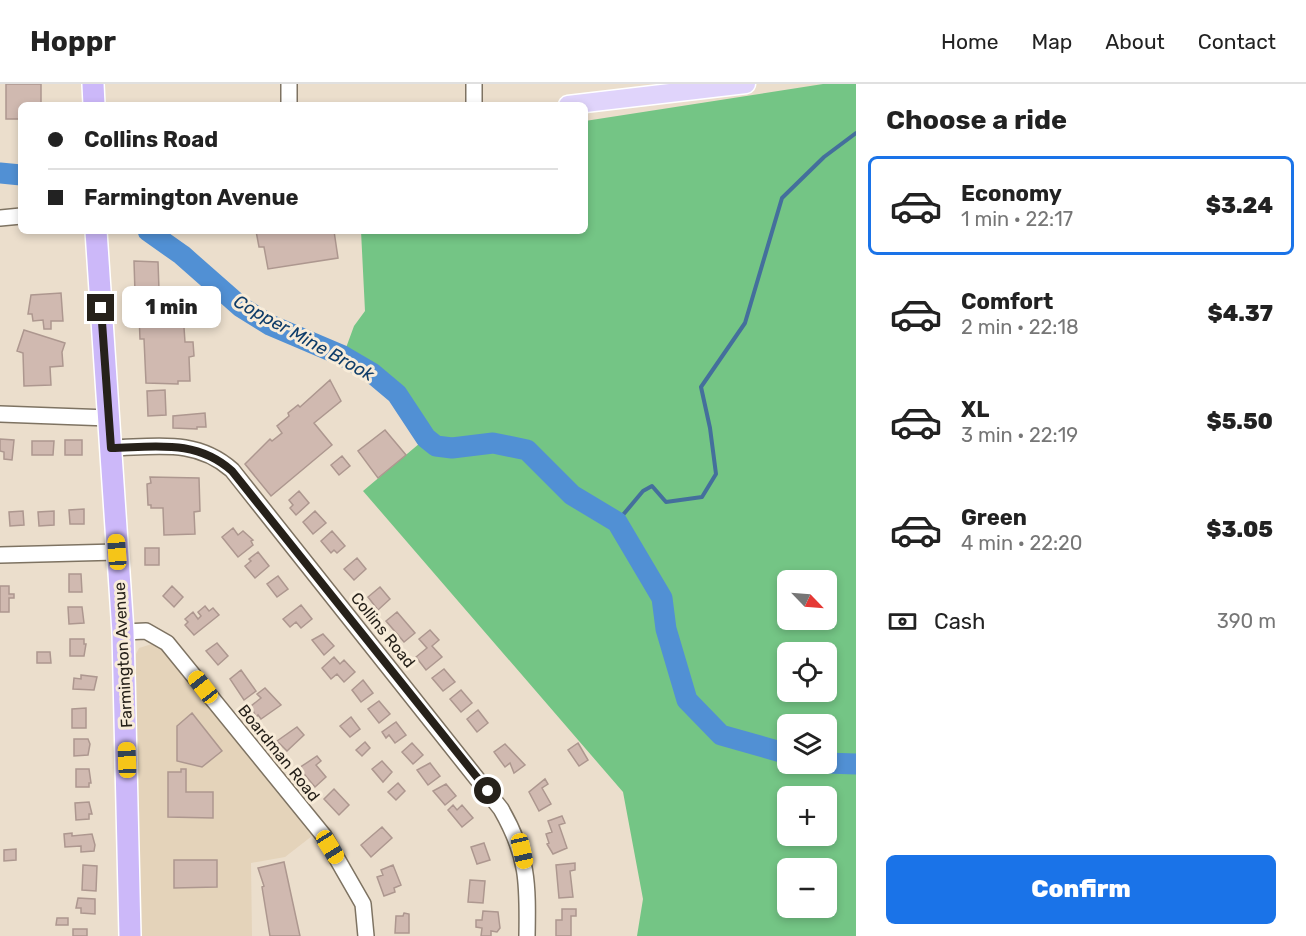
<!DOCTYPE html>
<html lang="en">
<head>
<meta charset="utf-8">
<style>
	:root { --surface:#fff; --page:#f6f6f6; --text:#222; --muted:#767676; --line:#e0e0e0; --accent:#1a73e8 }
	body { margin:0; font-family:Rubik,sans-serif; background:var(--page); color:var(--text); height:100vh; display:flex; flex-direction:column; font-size:22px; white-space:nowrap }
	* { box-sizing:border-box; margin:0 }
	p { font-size:20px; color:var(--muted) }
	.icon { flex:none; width:33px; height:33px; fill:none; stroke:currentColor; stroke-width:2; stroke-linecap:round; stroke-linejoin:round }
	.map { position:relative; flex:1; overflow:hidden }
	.details { display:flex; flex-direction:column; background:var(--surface); width:450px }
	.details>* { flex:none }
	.guide { position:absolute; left:18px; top:18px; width:570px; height:132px; border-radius:9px; box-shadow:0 3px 9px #0003; display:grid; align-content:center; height:132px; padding:0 30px; background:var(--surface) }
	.needle { width:39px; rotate:115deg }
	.tools { position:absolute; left:777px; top:486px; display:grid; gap:12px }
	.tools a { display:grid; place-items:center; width:60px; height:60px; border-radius:9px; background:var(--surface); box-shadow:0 3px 9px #0003; font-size:30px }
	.end { position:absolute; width:27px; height:27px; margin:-14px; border:8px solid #26211a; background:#fff; box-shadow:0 0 0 3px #fff }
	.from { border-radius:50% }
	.bubble { position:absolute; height:42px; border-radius:9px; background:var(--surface); box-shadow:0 3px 9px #0003; font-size:20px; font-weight:800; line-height:42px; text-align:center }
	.car { position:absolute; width:18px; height:36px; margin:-18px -9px; border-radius:8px; box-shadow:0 0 4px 2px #0007; background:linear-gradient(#f5c518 24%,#345 0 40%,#f5c518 0 76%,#345 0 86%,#f5c518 0) }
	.guide b { display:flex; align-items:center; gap:21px; height:57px; font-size:22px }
	.guide b+b { border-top:2px solid var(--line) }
	.guide i { width:15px; height:15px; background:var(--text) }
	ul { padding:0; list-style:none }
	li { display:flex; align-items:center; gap:18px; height:99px; margin:0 12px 9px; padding:0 18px; border:3px solid transparent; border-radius:9px }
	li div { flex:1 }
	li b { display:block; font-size:22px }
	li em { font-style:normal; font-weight:800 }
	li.on { border-color:var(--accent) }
	li>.icon { width:54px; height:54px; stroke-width:1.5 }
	h2 { padding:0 30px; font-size:27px; line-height:72px }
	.pay { display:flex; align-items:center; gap:15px; height:66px; padding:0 30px; font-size:22px }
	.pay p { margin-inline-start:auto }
	.action { display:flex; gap:12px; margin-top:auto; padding:12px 30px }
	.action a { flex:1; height:69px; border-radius:9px; background:var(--accent); color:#fff; font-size:24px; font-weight:800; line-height:69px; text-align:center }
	header { display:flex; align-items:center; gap:36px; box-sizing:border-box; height:84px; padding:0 30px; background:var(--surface); border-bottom:2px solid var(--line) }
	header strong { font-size:28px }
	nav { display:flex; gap:33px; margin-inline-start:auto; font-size:21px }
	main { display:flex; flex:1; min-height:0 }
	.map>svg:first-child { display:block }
	.built { fill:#e4d3ba }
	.forest { fill:#74c585; fill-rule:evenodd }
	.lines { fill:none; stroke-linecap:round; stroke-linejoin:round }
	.stream { stroke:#446f9c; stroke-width:4 }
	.river { stroke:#5190d4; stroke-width:21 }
	.building { fill:#d0b9b0; stroke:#ad978f; stroke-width:1.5 }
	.minor-casing { stroke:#7e7362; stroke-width:18 }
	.major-casing { stroke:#fff; stroke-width:21 }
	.highway-casing { stroke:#fff; stroke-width:24 }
	.minor { stroke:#fff; stroke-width:15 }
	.major { stroke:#e0d4fb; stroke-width:18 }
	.highway { stroke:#ccb8f9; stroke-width:21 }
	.route { stroke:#26211a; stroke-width:8 }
	.labels { text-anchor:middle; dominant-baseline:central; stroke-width:6; stroke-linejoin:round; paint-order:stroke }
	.street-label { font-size:16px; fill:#26211a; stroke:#f8ecd9 }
	.water-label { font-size:18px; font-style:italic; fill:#0e3c68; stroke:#f8ecd9 }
</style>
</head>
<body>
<header>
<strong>Hoppr</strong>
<nav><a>Home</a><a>Map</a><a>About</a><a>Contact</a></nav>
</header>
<main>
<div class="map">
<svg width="856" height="852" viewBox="0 0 856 852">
	<rect width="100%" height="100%" fill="#ebdecc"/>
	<path class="built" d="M152,560L158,561L312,752L285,773L251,779L252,852H139L136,570L139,564Z"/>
	<path class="forest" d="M823,0H856V852H637L643,815L623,708L363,407L426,354L397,310L372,289L343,272L354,242L365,227L361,147H585V37ZM788,496H826V536H788ZM788,568H826V608H788ZM788,640H826V680H788ZM788,712H826V752H788ZM788,784H826V824H788Z"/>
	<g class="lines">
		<path class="stream" d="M617,438L643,407L652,402L666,418L702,413L716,390L710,344L701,303L745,239L782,114L824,73L856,49"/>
		<path class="river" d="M0,89L21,91
			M148,147L182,171L241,223L270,241L343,272L372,289L397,310L426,354L436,362L452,364L493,359L527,366L572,411L617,438L662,514L666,545L687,616L721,651L788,670
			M826,679L856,680"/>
	</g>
	<path class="building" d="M6,0H41V21H21V35H6Z
		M256,147H334L338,174L268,185L264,163H259Z
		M134,177L158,178L159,206L135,209Z
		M61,209L63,237H51V245H44L43,236L33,237L32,230H28L31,211Z
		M170,228L183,229L185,258H193L194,272L189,273L190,297H178V300L146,299L144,255H140L139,230Z
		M24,246L65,259L62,268L63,282L50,283L51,301L24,302L23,269L17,267Z
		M330,296L341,317L314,339L332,361L271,412L245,380L270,355L272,357L282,349L277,342L289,332L288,329L298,321L300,323Z
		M165,306L166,331L148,332L147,307Z
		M205,329L206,343H197V345L173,344V332Z
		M385,346L406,371L378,394L358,367Z
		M0,355L14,356L12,376L4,375V368L0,367Z
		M65,356H82V371H65Z
		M32,357H54L53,371H32Z
		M342,372L350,382L339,391L331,381Z
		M150,393L199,394L200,427L194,428L195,450L164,451L163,424H151V421H148L147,400L151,399Z
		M299,407L309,419L296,431L290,424L293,421L289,416Z
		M84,425V440H70L69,426Z
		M23,427L24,441L10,442L9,428Z
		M54,427V441L39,442L38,428Z
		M315,427L326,439L313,450L303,438Z
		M233,444L238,451L243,447L253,456L251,457L253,461L238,473L222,453Z
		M332,447L345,462L337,469L334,466L331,469L321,457Z
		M145,464H159V481H145Z
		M258,468L269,482L255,494L245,482L251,477L249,475Z
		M357,474L366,485L354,496L344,485Z
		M69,490H81L82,508H69Z
		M278,492L288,505L277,513L267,500Z
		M0,502H9V510H14V514H9V528H0Z
		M172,502L183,513L174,523L163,512Z
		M380,503L390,515L378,526L368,513Z
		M301,521L312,535L301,544L296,538L290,543L283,535Z
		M205,522L209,527L213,524L219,531L194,551L185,541L188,538L185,535L193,528L198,535L201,532L198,528Z
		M68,523H82L84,539L69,540Z
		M397,528L415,549L404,558L386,537Z
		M430,546L439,556L432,562L442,573L426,586L416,573L427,564L419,555Z
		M323,550L334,562L324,571L312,556Z
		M70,555H84V560H86L84,572H70Z
		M217,559L228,572L218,581L206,567Z
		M37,568H50L51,579H37Z
		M334,573L340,580L344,576L355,588L344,598L337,590L331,595L322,584Z
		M444,585L455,598L443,607L432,594Z
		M241,586L256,607L244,616L230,595Z
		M81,591L97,593L94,606L73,605L74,594L81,595Z
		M363,596L373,609L361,618L352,606Z
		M265,604L281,621L261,635L258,631L256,633L251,622L261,614L257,610Z
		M461,606L472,619L461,628L450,615Z
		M379,617L390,630L379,639L368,625Z
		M86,624V644H72V625Z
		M478,626L488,639L477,648L467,635Z
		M192,629L222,667L202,683L177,677V642Z
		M351,633L360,645L350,653L340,642Z
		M396,638L406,651L395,659L389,651L386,654L382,648Z
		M297,643L304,651L287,667L277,657Z
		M74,655H88L90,660L88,671L74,672Z
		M365,658L370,664L362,672L356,666Z
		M412,659L423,671L413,680L402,668Z
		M578,659L588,676L579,682L568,666Z
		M505,660L525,681L514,689L510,679L505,683L494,668Z
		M317,672L321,677L316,681L326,693L315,703L299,684Z
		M382,677L392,688L383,698L372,685Z
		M430,679L440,692L428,701L417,686Z
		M76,685H89L91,699H89V703H76Z
		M181,685H186V708H213V734L168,733V688H181Z
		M545,695L548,700L542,704L551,720L539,727L529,708Z
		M398,699L405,707L396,716L388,708Z
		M446,700L456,712L445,721L433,707Z
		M334,705L349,721L339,731L324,715Z
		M89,718L92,730H89V735L76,736L75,719Z
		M453,721L457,726L462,721L473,734L462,743L448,726Z
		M562,732L565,739L559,741L567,764L553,770L547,760L549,759L546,750L552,748L548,737Z
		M382,743L392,754L371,773L361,761Z
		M72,749V752L92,750L95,761L94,767L81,768V762L65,763L64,750Z
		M484,759L490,776L477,780L471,763Z
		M16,765V776L4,777V766Z
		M174,776H217V803L174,804Z
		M284,778L300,852H270L262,803L264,802L258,784Z
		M575,779V786L570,787L573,813L559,814L556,781Z
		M83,781L97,782L96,807L82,806Z
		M393,781L401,801L394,804L395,808L384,812L377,793L383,791L381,786Z
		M470,796L485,797L483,819L468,818Z
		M78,814L95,815V830L81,829V824H76Z
		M562,825H576V832H571V852H556V836H562Z
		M483,827L498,828L500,844L497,848L491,847V852H481L482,844L476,843V836H482Z
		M404,829L409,830V849H395L396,832H403Z
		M57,834H68V841H56Z
		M73,845H87V852H73Z"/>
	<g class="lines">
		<defs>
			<path id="minor" d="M289,0V21
				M474,21V0
				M0,134L21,132
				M0,330L109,334
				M111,364C156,363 196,354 232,386L501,725C528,772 528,799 527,852
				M0,471L117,468
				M123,548L146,547L167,559L324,752L363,820L366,852"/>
			<path id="major" d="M568,21L746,0"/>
			<path id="highway" d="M93,0L94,21
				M96,147L123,548L130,852"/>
		</defs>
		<use href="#minor" class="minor-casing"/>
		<use href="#major" class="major-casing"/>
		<use href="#highway" class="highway-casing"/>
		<use href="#minor" class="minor"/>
		<use href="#major" class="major"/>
		<use href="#highway" class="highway"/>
	</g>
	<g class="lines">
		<path class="route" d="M101,224L111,364C156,363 196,355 232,387L488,707"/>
	</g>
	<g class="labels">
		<g class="street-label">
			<text transform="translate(383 546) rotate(51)">Collins Road</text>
			<text transform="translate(123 571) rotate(-93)">Farmington Avenue</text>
			<text transform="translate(279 669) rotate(51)">Boardman Road</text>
		</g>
		<g class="water-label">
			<text transform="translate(304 254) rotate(29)">Copper Mine Brook</text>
		</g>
	</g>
</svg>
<div class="tools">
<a><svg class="needle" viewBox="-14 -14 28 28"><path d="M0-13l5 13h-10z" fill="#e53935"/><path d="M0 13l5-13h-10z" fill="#767676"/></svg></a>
<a><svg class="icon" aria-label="locate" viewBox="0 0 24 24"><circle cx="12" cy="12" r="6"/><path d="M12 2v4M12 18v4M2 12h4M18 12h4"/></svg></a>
<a><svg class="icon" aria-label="layers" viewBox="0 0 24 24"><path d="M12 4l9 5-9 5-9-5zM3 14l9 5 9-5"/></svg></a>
<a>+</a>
<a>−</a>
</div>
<i class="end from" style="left:488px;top:707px"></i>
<i class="end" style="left:101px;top:224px"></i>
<div class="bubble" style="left:122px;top:202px;width:99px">1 min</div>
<i class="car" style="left:117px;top:468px;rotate:356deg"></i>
<i class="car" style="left:203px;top:603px;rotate:322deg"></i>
<i class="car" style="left:127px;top:676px;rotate:358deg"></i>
<i class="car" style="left:330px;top:763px;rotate:148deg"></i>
<i class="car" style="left:522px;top:767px;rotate:167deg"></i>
<div class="guide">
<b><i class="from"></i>Collins Road</b>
<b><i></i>Farmington Avenue</b>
</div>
</div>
<section class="details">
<h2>Choose a ride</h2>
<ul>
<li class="on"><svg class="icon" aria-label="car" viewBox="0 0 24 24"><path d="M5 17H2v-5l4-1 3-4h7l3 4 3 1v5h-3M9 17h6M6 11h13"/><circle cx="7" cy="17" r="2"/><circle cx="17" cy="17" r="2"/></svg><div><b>Economy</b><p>1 min · 22:17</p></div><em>$3.24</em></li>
<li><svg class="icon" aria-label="car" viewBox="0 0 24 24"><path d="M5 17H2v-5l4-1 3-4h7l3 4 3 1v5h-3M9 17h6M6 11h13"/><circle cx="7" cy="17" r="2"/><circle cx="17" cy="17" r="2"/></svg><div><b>Comfort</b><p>2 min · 22:18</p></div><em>$4.37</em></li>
<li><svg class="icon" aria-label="car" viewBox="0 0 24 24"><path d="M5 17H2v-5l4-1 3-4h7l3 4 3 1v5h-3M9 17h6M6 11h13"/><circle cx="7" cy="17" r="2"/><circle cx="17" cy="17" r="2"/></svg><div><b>XL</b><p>3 min · 22:19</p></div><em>$5.50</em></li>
<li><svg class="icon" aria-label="car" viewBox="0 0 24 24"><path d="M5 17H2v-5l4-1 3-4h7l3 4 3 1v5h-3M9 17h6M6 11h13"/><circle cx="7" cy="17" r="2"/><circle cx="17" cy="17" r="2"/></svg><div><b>Green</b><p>4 min · 22:20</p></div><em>$3.05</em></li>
</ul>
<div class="pay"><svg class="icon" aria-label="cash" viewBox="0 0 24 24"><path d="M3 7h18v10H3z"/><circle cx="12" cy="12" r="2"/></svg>Cash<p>390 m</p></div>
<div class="action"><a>Confirm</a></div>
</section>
</main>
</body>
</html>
